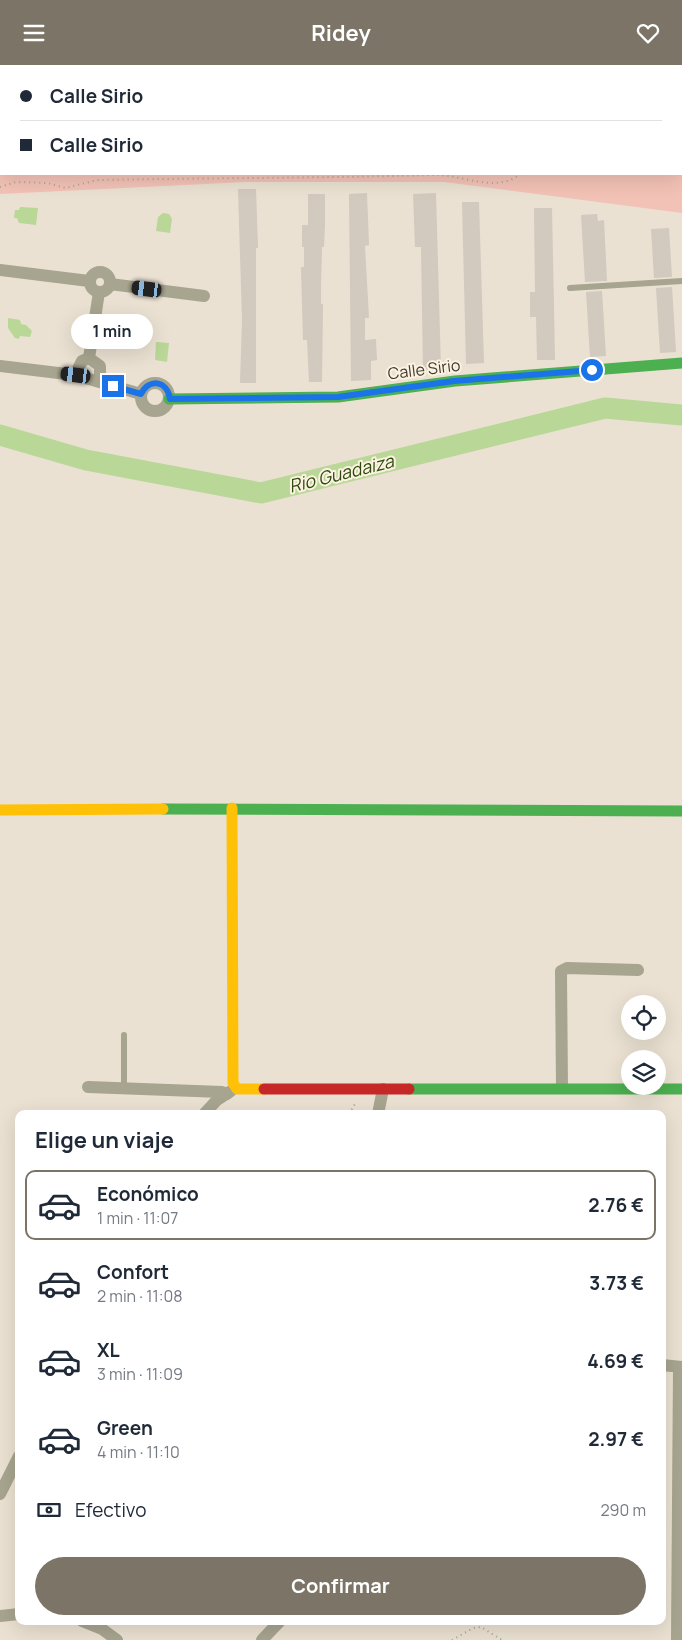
<!DOCTYPE html>
<html lang="es">
<head>
<meta charset="utf-8">
<style>
	:root { --surface:#fff; --page:#f6f6f7; --text:#1f2937; --muted:#747a83; --line:#e0e1e3; --accent:#7b7467 }
	body { margin:0; font-family:Manrope,sans-serif; background:var(--page); color:var(--text); height:100vh; display:flex; flex-direction:column; font-size:19px; white-space:nowrap }
	* { box-sizing:border-box; margin:0 }
	p { font-size:16px; color:var(--muted) }
	.icon { flex:none; width:28px; height:28px; fill:none; stroke:currentColor; stroke-width:2; stroke-linecap:round; stroke-linejoin:round }
	.map { position:relative; flex:1; overflow:hidden }
	.sheet { position:absolute; left:15px; top:1045px; width:651px; height:515px; display:flex; flex-direction:column; background:var(--surface); border-radius:10px; box-shadow:0 5px 20px #0002 }
	.sheet>* { flex:none }
	.banner { position:absolute; left:0px; top:0px; width:682px; height:110px; box-shadow:0 5px 20px #0002; display:grid; align-content:center; height:110px; padding:0 20px; background:var(--surface) }
	.tools { position:absolute; left:621px; top:930px; display:grid; gap:10px }
	.tools a { display:grid; place-items:center; width:45px; height:45px; border-radius:50%; background:var(--surface); box-shadow:0 5px 20px #0002; font-size:25px }
	.end { position:absolute; width:22px; height:22px; margin:-11px; border:6px solid #1a73e8; background:#fff; box-shadow:0 0 0 2px #fff }
	.from { border-radius:50% }
	.bubble { position:absolute; height:35px; border-radius:18px; background:var(--surface); box-shadow:0 5px 20px #0002; font-size:16px; font-weight:700; line-height:35px; text-align:center }
	.car { position:absolute; width:15px; height:30px; margin:-15px -8px; border-radius:6px; box-shadow:0 0 4px 1px #0007; background:linear-gradient(#222 24%,#8ab4d8 0 40%,#222 0 76%,#8ab4d8 0 86%,#222 0) }
	.banner b { display:flex; align-items:center; gap:18px; height:48px; font-size:19px }
	.banner b+b { border-top:1px solid var(--line) }
	.banner i { width:12px; height:12px; background:var(--text) }
	ul { padding:0; list-style:none }
	li { display:flex; align-items:center; gap:15px; height:70px; margin:0 10px 8px; padding:0 10px; border:2px solid transparent; border-radius:10px }
	li div { flex:1 }
	li b { display:block; font-size:19px }
	li em { font-style:normal; font-weight:700 }
	li.current { border-color:var(--accent) }
	li>.icon { width:45px; height:45px; stroke-width:1.5 }
	h2 { padding:0 20px; font-size:22px; line-height:60px }
	.pay { display:flex; align-items:center; gap:12px; height:55px; padding:0 20px; font-size:19px }
	.pay p { margin-inline-start:auto }
	.primary-button { display:flex; gap:10px; margin-top:auto; padding:10px 20px }
	.primary-button a { flex:1; height:58px; border-radius:30px; background:var(--accent); color:#fff; font-size:20px; font-weight:700; line-height:58px; text-align:center }
	header { display:flex; justify-content:space-between; align-items:center; height:65px; padding:0 20px; background:var(--accent); color:#fff; font-size:22px; font-weight:700 }
	.map>svg:first-child { display:block }
	.green { fill:#f3c2b6; fill-rule:evenodd }
	.water { fill:#b9d797 }
	.lines { fill:none; stroke-linecap:round; stroke-linejoin:round }
	.river { stroke:#b9d797; stroke-width:21 }
	.building { fill:#d2c9bf }
	.path { stroke:#a8a494; stroke-width:2; stroke-dasharray:1 4; stroke-linecap:butt }
	.lane { stroke:#a7a48f; stroke-width:6 }
	.street { stroke:#a7a48f; stroke-width:12 }
	.fast { stroke:#4caf50; stroke-width:11 }
	.slow { stroke:#ffc107; stroke-width:11 }
	.jam { stroke:#c62828; stroke-width:11 }
	.route { stroke:#1a73e8; stroke-width:6 }
	.labels { text-anchor:middle; dominant-baseline:central; stroke-width:4; stroke-linejoin:round; paint-order:stroke }
	.street-label { font-size:16px; fill:#3f392e; stroke:#fcf2e1 }
	.water-label { font-size:18px; font-style:italic; fill:#2e4b0f; stroke:#fcf2e1 }
</style>
</head>
<body>
<header><svg class="icon" aria-label="menu" viewBox="0 0 24 24"><path d="M4 6h16M4 12h16M4 18h16"/></svg>Ridey<svg class="icon" aria-label="heart" viewBox="0 0 24 24"><path d="M12 20l-8-8c-3-5 5-10 8-4 3-6 11-1 8 4z"/></svg></header>
<div class="map">
<svg width="682" height="1575" viewBox="0 0 682 1575">
	<rect width="100%" height="100%" fill="#eae1d2"/>
	<path class="green" d="M0,0H682V148L444,117H247L0,129ZM1,1H681V109H1Z"/>
	<path class="water" d="M20,142L38,143L36,160L19,158L17,153H14L15,145H19Z
		M163,148L169,149L172,154L170,168L156,166L158,152Z
		M8,253L20,255L21,259L26,260L32,266L30,272L20,271L19,274L15,273L8,263Z
		M156,277L169,278L167,297L155,295Z"/>
	<g class="lines">
		<path class="river" d="M0,370L86,395L261,428L605,343L682,350"/>
	</g>
	<path class="building" d="M238,124H256L258,183H256V318H240L242,255Z
		M367,128L369,180L365,181L369,253H365V275L376,274L377,295L371,296V315L351,316L349,129Z
		M436,128L441,305L423,306L421,182H415L413,129Z
		M308,129H325V160L324,182H322L321,218V239H323L322,317H309L307,275H303L301,202H304V182H302V160H308Z
		M462,137H479L484,298L466,299Z
		M534,143H552L555,295H537L536,252H530V227H535Z
		M597,149L598,156L604,155L607,216L585,217L581,150Z
		M669,163L672,212L654,213L651,164Z
		M672,222L676,287L660,288L656,223Z
		M602,226L606,291L590,292L586,227Z"/>
	<g class="lines">
		<path class="path" d="M499,0L501,1
			M39,1L44,0
			M0,10H1
			M681,60H682
			M679,109L682,110
			M0,122L16,117L48,118L65,123L98,115C210,113 321,113 433,110C464,109 493,129 521,109
			M349,1049L355,1039
			M452,1575L473,1563L481,1562L502,1575"/>
		<path class="lane" d="M570,223L682,216
			M124,970V1023"/>
		<path class="street" d="M0,205L89,216
			M90 217a10 10 0 1 1 20 0a10 10 0 1 1-20 0Z
			M110,219L204,231
			M89,293L99,227
			M0,301L75,310L141,329
			M75,310L82,296L89,293L100,301V317
			M141 332a14 14 0 1 1 28 0a14 14 0 1 1-28 0Z
			M88,1022L222,1027L227,1029
			M562,1023L561,906L567,903L638,905
			M204,1049L217,1035L231,1026
			M378,1049L383,1024
			M662,1300L682,1302
			M0,1429L19,1391
			M0,1551L19,1549
			M82,1556L102,1564L117,1575
			M262,1575L280,1556
			M677,1575L679,1302"/>
		<path class="fast" d="M169,334L338,332L455,316L682,298
			M163,744L682,746
			M409,1024H682"/>
		<path class="slow" d="M232,743L233,1018L237,1024H264
			M0,745L163,744"/>
		<path class="jam" d="M264,1024H409"/>
	</g>
	<g class="lines">
		<path class="route" d="M113,321L141,329C149,313 167,315 170,334L338,332L454,316L592,305"/>
	</g>
	<g class="labels">
		<g class="street-label">
			<text transform="translate(424 304) rotate(-7)">Calle Sirio</text>
		</g>
		<g class="water-label">
			<text transform="translate(341 408) rotate(-14)">Rio Guadaiza</text>
		</g>
	</g>
</svg>
<div class="tools">
<a><svg class="icon" aria-label="locate" viewBox="0 0 24 24"><circle cx="12" cy="12" r="6"/><path d="M12 2v4M12 18v4M2 12h4M18 12h4"/></svg></a>
<a><svg class="icon" aria-label="layers" viewBox="0 0 24 24"><path d="M12 4l9 5-9 5-9-5zM3 14l9 5 9-5"/></svg></a>
</div>
<i class="end from" style="left:592px;top:305px"></i>
<i class="end" style="left:113px;top:321px"></i>
<div class="bubble" style="left:71px;top:249px;width:82px">1 min</div>
<i class="car" style="left:147px;top:224px;rotate:277deg"></i>
<i class="car" style="left:76px;top:310px;rotate:277deg"></i>
<div class="banner">
<b><i class="from"></i>Calle Sirio</b>
<b><i></i>Calle Sirio</b>
</div>
<section class="sheet">
<h2>Elige un viaje</h2>
<ul>
<li class="current"><svg class="icon" aria-label="car" viewBox="0 0 24 24"><path d="M5 17H2v-5l4-1 3-4h7l3 4 3 1v5h-3M9 17h6M6 11h13"/><circle cx="7" cy="17" r="2"/><circle cx="17" cy="17" r="2"/></svg><div><b>Económico</b><p>1 min · 11:07</p></div><em>2.76 €</em></li>
<li><svg class="icon" aria-label="car" viewBox="0 0 24 24"><path d="M5 17H2v-5l4-1 3-4h7l3 4 3 1v5h-3M9 17h6M6 11h13"/><circle cx="7" cy="17" r="2"/><circle cx="17" cy="17" r="2"/></svg><div><b>Confort</b><p>2 min · 11:08</p></div><em>3.73 €</em></li>
<li><svg class="icon" aria-label="car" viewBox="0 0 24 24"><path d="M5 17H2v-5l4-1 3-4h7l3 4 3 1v5h-3M9 17h6M6 11h13"/><circle cx="7" cy="17" r="2"/><circle cx="17" cy="17" r="2"/></svg><div><b>XL</b><p>3 min · 11:09</p></div><em>4.69 €</em></li>
<li><svg class="icon" aria-label="car" viewBox="0 0 24 24"><path d="M5 17H2v-5l4-1 3-4h7l3 4 3 1v5h-3M9 17h6M6 11h13"/><circle cx="7" cy="17" r="2"/><circle cx="17" cy="17" r="2"/></svg><div><b>Green</b><p>4 min · 11:10</p></div><em>2.97 €</em></li>
</ul>
<div class="pay"><svg class="icon" aria-label="cash" viewBox="0 0 24 24"><path d="M3 7h18v10H3z"/><circle cx="12" cy="12" r="2"/></svg>Efectivo<p>290 m</p></div>
<div class="primary-button"><a>Confirmar</a></div>
</section>
</div>
</body>
</html>
